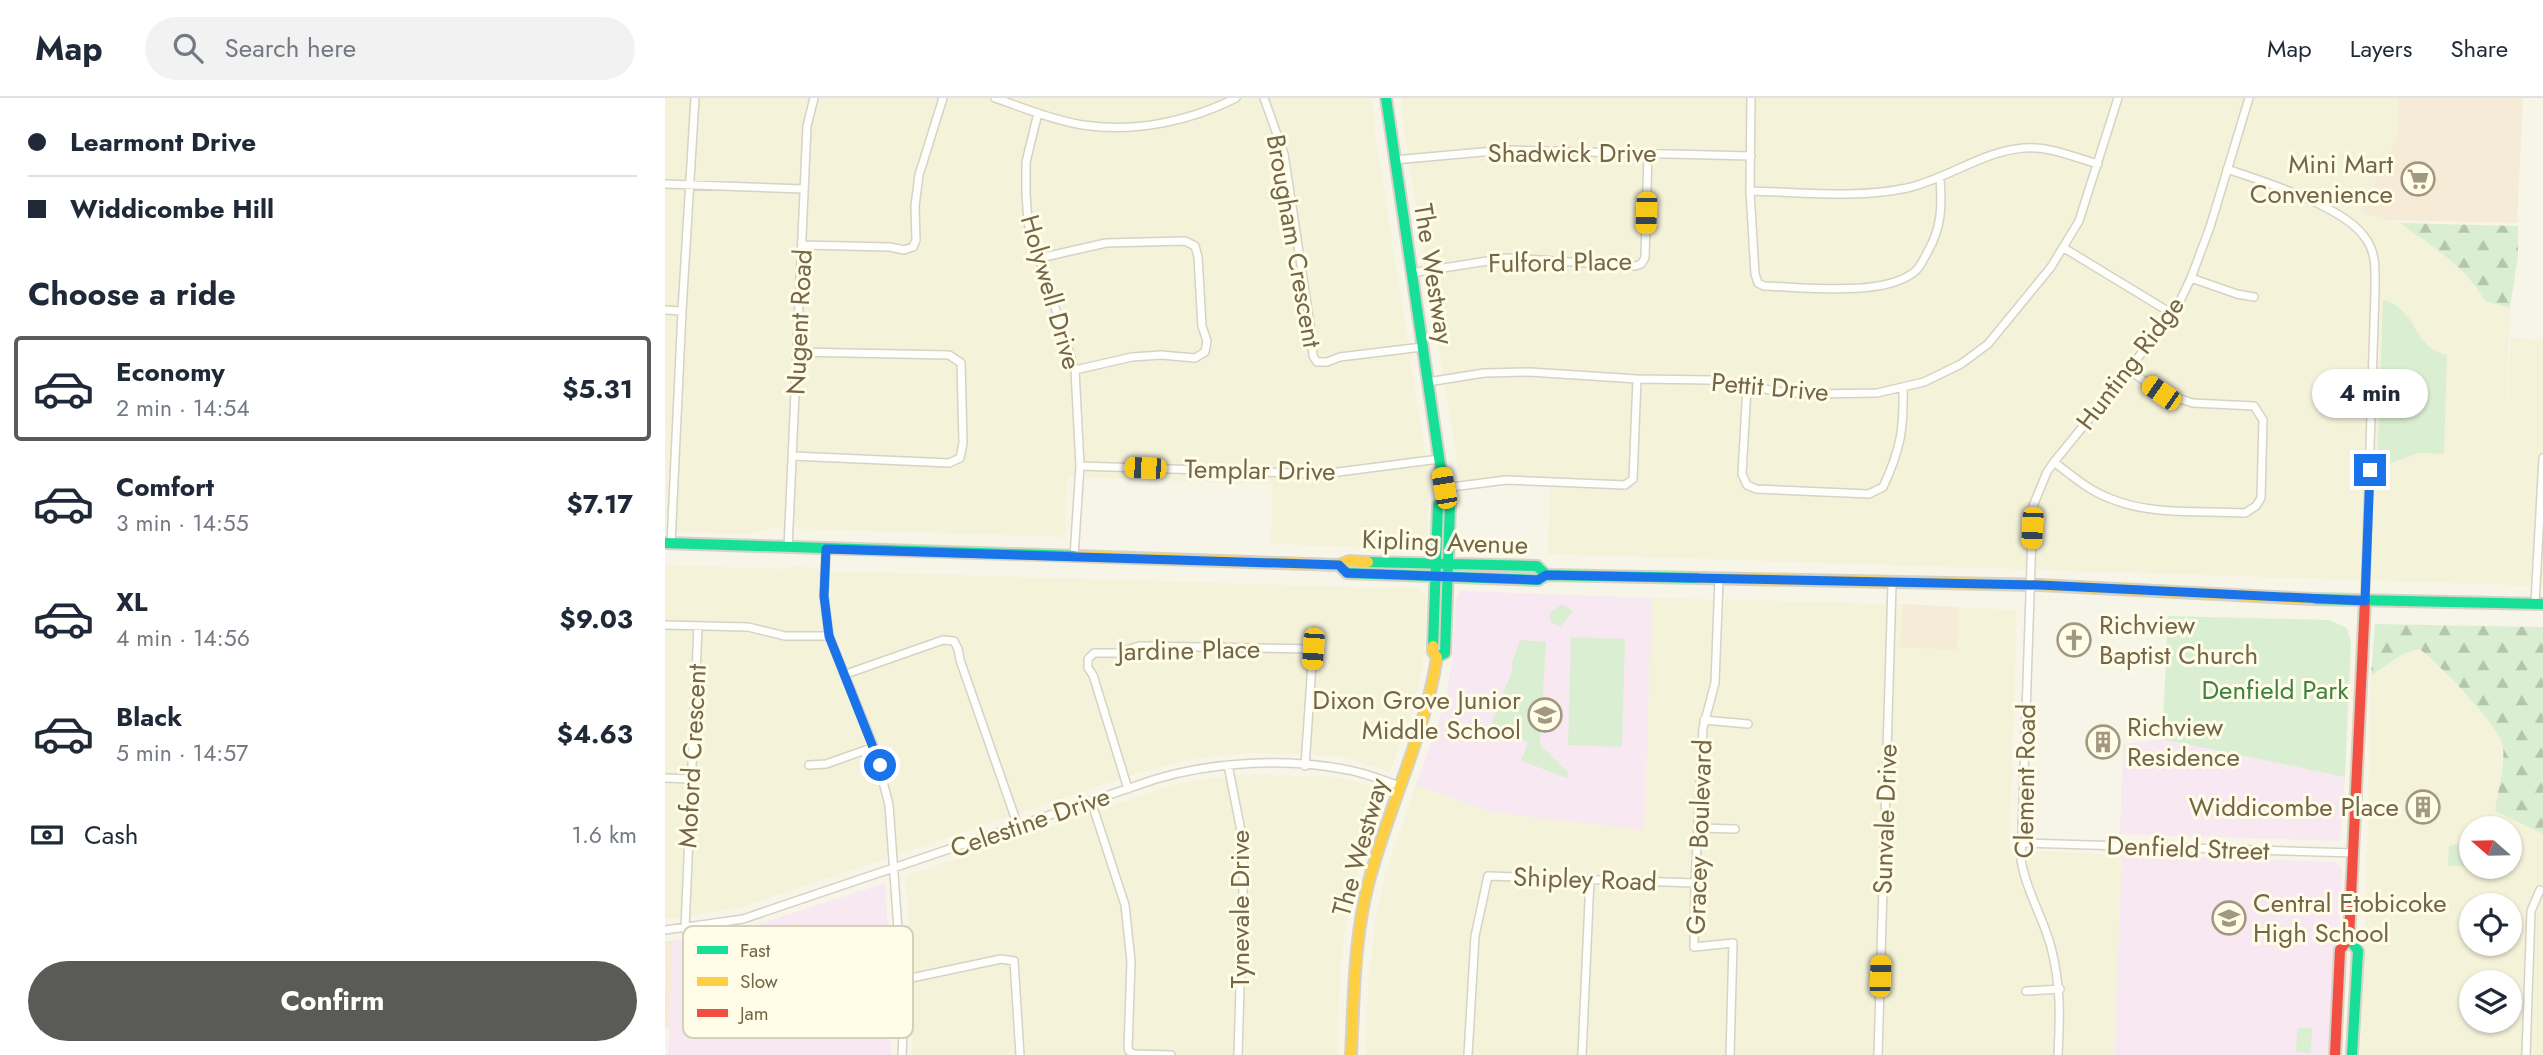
<!DOCTYPE html>
<html lang="en">
<head>
<meta charset="utf-8">
<style>
	:root { --surface:#fff; --page:#f2f2f3; --text:#1f2937; --muted:#747a83; --line:#e0e1e3; --accent:#5a5b57 }
	body { margin:0; font-family:Jost,sans-serif; background:var(--page); color:var(--text); height:100vh; display:flex; flex-direction:column; font-size:26px; white-space:nowrap }
	* { box-sizing:border-box; margin:0 }
	p { font-size:23px; color:var(--muted) }
	.icon { flex:none; width:38px; height:38px; fill:none; stroke:currentColor; stroke-width:2; stroke-linecap:round; stroke-linejoin:round }
	.map { position:relative; flex:1; overflow:hidden }
	.sheet { display:flex; flex-direction:column; background:var(--surface); width:665px }
	.sheet>* { flex:none }
	.top-card { display:grid; align-content:center; height:154px; padding:0 28px; background:var(--surface) }
	.needle { width:46px; rotate:290deg }
	.tools { position:absolute; left:1794px; top:718px; display:grid; gap:14px }
	.tools a { display:grid; place-items:center; width:63px; height:63px; border-radius:50%; background:var(--surface); box-shadow:0 2px 5px #0004; font-size:35px }
	.end { position:absolute; width:32px; height:32px; margin:-16px; border:9px solid #1a73e8; background:#fff; box-shadow:0 0 0 4px #fff }
	.from { border-radius:50% }
	.bubble { position:absolute; height:49px; border-radius:24px; background:var(--surface); box-shadow:0 2px 5px #0004; font-size:23px; font-weight:700; line-height:49px; text-align:center }
	.car { position:absolute; width:21px; height:42px; margin:-21px -10px; border-radius:9px; box-shadow:0 0 5px 2px #0007; background:linear-gradient(#f5c518 24%,#345 0 40%,#f5c518 0 76%,#345 0 86%,#f5c518 0) }
	.top-card b { display:flex; align-items:center; gap:24px; height:66px; font-size:26px }
	.top-card b+b { border-top:2px solid var(--line) }
	.top-card i { width:18px; height:18px; background:var(--text) }
	ul { padding:0; list-style:none }
	li { display:flex; align-items:center; gap:21px; height:105px; margin:0 14px 10px; padding:0 14px; border:4px solid transparent; border-radius:7px }
	li div { flex:1 }
	li b { display:block; font-size:26px }
	li em { font-style:normal; font-weight:700 }
	li.on { border-color:var(--accent) }
	li>.icon { width:63px; height:63px; stroke-width:1.5 }
	h2 { padding:0 28px; font-size:32px; line-height:84px }
	.pay { display:flex; align-items:center; gap:18px; height:77px; padding:0 28px; font-size:26px }
	.pay p { margin-inline-start:auto }
	.action { display:flex; gap:14px; margin-top:auto; padding:14px 28px }
	.action a { flex:1; height:80px; border-radius:42px; background:var(--accent); color:#fff; font-size:28px; font-weight:700; line-height:80px; text-align:center }
	header { display:flex; align-items:center; gap:42px; box-sizing:border-box; height:98px; padding:0 35px; background:var(--surface); border-bottom:2px solid var(--line) }
	header strong { font-size:33px }
	nav { display:flex; gap:38px; margin-inline-start:auto; font-size:24px }
	.search { width:490px; height:63px; background:var(--page); display:flex; align-items:center; gap:18px; box-sizing:border-box; padding:0 24px; border-radius:38px; color:var(--muted); font-size:26px }
	main { display:flex; flex:1; min-height:0 }
	.map>svg:first-child { display:block }
	.residential { fill:#f5f2da; fill-rule:evenodd }
	.commercial { fill:#f5ebd7 }
	.education { fill:#f7e8f1 }
	.forest { fill:url(#forest-firs) }
	.green { fill:#daefd2 }
	.lines { fill:none; stroke-linecap:round; stroke-linejoin:round }
	.street-casing { stroke:#d6d2c6; stroke-width:10 }
	.fast-casing { stroke:#d6d2c5; stroke-width:14 }
	.slow-casing { stroke:#d6d2c5; stroke-width:14 }
	.jam-casing { stroke:#d6d2c5; stroke-width:14 }
	.street { stroke:#fefefb; stroke-width:7 }
	.fast { stroke:#16e098; stroke-width:10 }
	.slow { stroke:#ffcf43; stroke-width:10 }
	.jam { stroke:#f24e42; stroke-width:10 }
	.route { stroke:#1a73e8; stroke-width:9 }
	.labels { text-anchor:middle; dominant-baseline:central; stroke-width:6; stroke-linejoin:round; paint-order:stroke }
	.street-label { font-size:26px; fill:#746647; stroke:#fffde8 }
	.poi-label { font-size:26px; fill:#746647; stroke:#fffde8; text-anchor:end }
	.park-label { font-size:26px; fill:#418143; stroke:#fffde8 }
	.key { fill:#fffde8; stroke:#d5d0b8; stroke-width:2 }
	.key-label { font-size:19px; fill:#746647 }
</style>
</head>
<body>
<header>
<strong>Map</strong>
<div class="search"><svg class="icon" aria-label="search" viewBox="0 0 24 24"><circle cx="10" cy="10" r="6"/><path d="M15 15l6 6"/></svg>Search here</div>
<nav><a>Map</a><a>Layers</a><a>Share</a></nav>
</header>
<main>
<section class="sheet">
<div class="top-card">
<b><i class="from"></i>Learmont Drive</b>
<b><i></i>Widdicombe Hill</b>
</div>
<h2>Choose a ride</h2>
<ul>
<li class="on"><svg class="icon" aria-label="car" viewBox="0 0 24 24"><path d="M5 17H2v-5l4-1 3-4h7l3 4 3 1v5h-3M9 17h6M6 11h13"/><circle cx="7" cy="17" r="2"/><circle cx="17" cy="17" r="2"/></svg><div><b>Economy</b><p>2 min · 14:54</p></div><em>$5.31</em></li>
<li><svg class="icon" aria-label="car" viewBox="0 0 24 24"><path d="M5 17H2v-5l4-1 3-4h7l3 4 3 1v5h-3M9 17h6M6 11h13"/><circle cx="7" cy="17" r="2"/><circle cx="17" cy="17" r="2"/></svg><div><b>Comfort</b><p>3 min · 14:55</p></div><em>$7.17</em></li>
<li><svg class="icon" aria-label="car" viewBox="0 0 24 24"><path d="M5 17H2v-5l4-1 3-4h7l3 4 3 1v5h-3M9 17h6M6 11h13"/><circle cx="7" cy="17" r="2"/><circle cx="17" cy="17" r="2"/></svg><div><b>XL</b><p>4 min · 14:56</p></div><em>$9.03</em></li>
<li><svg class="icon" aria-label="car" viewBox="0 0 24 24"><path d="M5 17H2v-5l4-1 3-4h7l3 4 3 1v5h-3M9 17h6M6 11h13"/><circle cx="7" cy="17" r="2"/><circle cx="17" cy="17" r="2"/></svg><div><b>Black</b><p>5 min · 14:57</p></div><em>$4.63</em></li>
</ul>
<div class="pay"><svg class="icon" aria-label="cash" viewBox="0 0 24 24"><path d="M3 7h18v10H3z"/><circle cx="12" cy="12" r="2"/></svg>Cash<p>1.6 km</p></div>
<div class="action"><a>Confirm</a></div>
</section>
<div class="map">
<svg width="1878" height="957" viewBox="0 0 1878 957">
	<defs>
		<pattern id="forest-firs" width="22" height="20" patternUnits="userSpaceOnUse" patternTransform="scale(1.75)"><rect width="22" height="20" fill="#daefd2"/><path d="M5 1l3.5 6h-7zM16 11l3.5 6h-7z" fill="#b5c5ac"/></pattern>
	</defs>
	<rect width="100%" height="100%" fill="#f7f5e7"/>
	<path class="residential" d="M0,0H707L710,33L763,375L764,389L762,446L759,450L749,451L606,446L607,386L402,379L400,439L111,430L79,437L0,432Z
		M736,0H1733V36L1696,112L1719,122L1735,125L1793,167L1809,185L1820,203L1845,210L1838,379L1846,240L1878,242V488L883,456L885,381L849,379L795,383L739,33Z
		M0,467L117,471L132,468L166,473L755,491L761,497L759,557L751,602L725,674L678,659L652,657L584,655L521,662L470,676L74,810L0,821Z
		M987,500L1238,506L1236,549L1292,551L1293,509L1352,512L1344,752L1457,757L1449,957H700L703,888L710,825L720,776L751,687L826,714L979,732Z
		M1754,551L1768,560L1829,629L1838,646L1837,669L1878,732V957H1695L1701,802L1706,578L1736,557ZM1806,730H1844V768H1806ZM1806,807H1844V845H1806ZM1806,884H1844V922H1806Z
		M576,676L668,679L690,683L718,694L694,766L681,825L675,870L672,957H247L249,907L241,778L510,686Z"/>
	<path class="commercial" d="M1733,0H1858L1852,125L1719,122L1696,113L1733,36Z
		M1238,506L1293,509L1292,552L1235,549Z
		M0,843H8L4,930H0Z"/>
	<path class="education" d="M797,493L987,500L979,732L826,714L751,687L781,602L788,555L791,503L794,495Z
		M1497,641L1680,679L1675,743L1455,736L1458,646Z
		M1457,757L1669,764L1674,766L1677,772L1666,957H1449Z
		M220,785L227,906L226,957H3L8,843L76,832Z"/>
	<path class="forest" d="M1735,125L1853,128V158L1845,210L1820,203C1798,166 1769,150 1735,125Z
		M1710,526L1878,529V736L1830,713C1833,692 1840,668 1838,648C1836,630 1770,561 1754,551L1736,557L1706,578Z"/>
	<path class="green" d="M1718,202C1754,211 1746,249 1782,257L1779,356L1754,355L1712,370Z
		M897,506L908,513L895,529L886,524L884,516Z
		M1503,518L1664,522L1682,530L1686,545L1680,679L1497,641Z
		M906,539L960,541L957,649L903,647Z
		M855,542L881,544L875,647L904,675L902,680L856,663L863,644L825,630L848,570L846,568Z
		M1790,746L1806,747V768L1826,769L1783,768L1784,748Z
		M1632,930H1647L1646,955L1631,954Z"/>
	<g class="lines">
		<defs>
			<path id="street" d="M330,0C359,10 388,22 418,27C470,35 525,23 571,0
				M599,0L619,56L646,233L648,258L652,264H662L675,259L757,249
				M1086,0L1085,93L1090,176L1093,185L1099,188C1139,189 1216,199 1248,175C1255,171 1259,160 1263,153C1277,129 1277,107 1275,80
				M373,15L361,64V95L363,125L410,272L415,368L409,459
				M729,62L840,52L1086,58
				M1562,71C1599,84 1680,108 1701,141C1712,156 1710,176 1710,194L1700,503
				M0,86L138,91
				M1085,93C1136,94 1192,101 1242,90C1282,81 1318,53 1359,50C1384,48 1409,59 1433,66
				M137,147L225,149L239,152L248,149L251,142L250,108L254,77L278,0
				M1399,150L1506,215
				M375,160L441,145L520,143L530,148L533,159L537,228L542,243L540,254L530,260L496,257L467,259L410,272
				M746,175L842,160L970,168L976,166L980,160L983,55
				M1526,180L1572,196L1589,199
				M0,212L17,213
				M763,284L819,275L865,274L972,281L1047,282L1123,295L1149,296L1212,295L1259,284L1296,266L1323,246L1386,169L1414,123L1453,0
				M1082,289L1077,376L1082,387L1091,391L1204,396L1218,389C1236,351 1239,330 1238,289
				M128,358L284,365L295,360L298,345L296,265L284,257L132,254
				M1389,364C1406,377 1423,392 1444,400C1486,418 1535,412 1580,415L1591,408L1596,400L1598,322L1589,308L1528,305L1496,295L1464,272
				M415,368L658,376L774,361
				M779,390L841,382L960,387L968,381L972,281
				M6,446L17,213L30,0
				M123,450L142,28L149,0
				M161,451L159,498L164,538L209,649L224,707L239,914L237,957
				M1054,481L1050,585L1038,630L1030,785L1029,849L1068,845L1065,957
				M1870,505L1878,360
				M0,527L83,529L120,538H164
				M181,576L278,542L289,543L293,551L295,562L353,728
				M1039,622L1083,626
				M144,667L161,666L209,649
				M563,667L578,743V789L573,957
				M0,680L26,681
				M463,691L428,577L423,570V561L429,555H451L474,548L648,551L640,668
				M426,703L460,807L466,863L463,950L464,953L469,956L506,957
				M1034,730L1070,731
				M1356,745L1689,755
				M20,831L33,528
				M0,832L78,821L491,681C548,664 619,660 678,671C698,674 717,682 735,688
				M237,882L336,861L349,863L355,957
				M1361,893L1395,891
				M803,957L810,838L823,778L1030,785
				M917,957L925,781
				M1213,957L1227,486
				M1393,957C1395,917 1396,888 1386,849C1378,819 1361,793 1356,762L1368,408L1382,374L1389,364L1464,272L1516,201L1526,180L1545,129L1584,0
				M1861,957L1866,813L1875,792"/>
			<path id="fast" d="M721,0L780,400L785,406L780,555L772,559
				M0,445L412,458
				M703,464L872,468L881,477
				M674,467L682,475L873,482L881,477L1036,480
				M1647,501L1878,506
				M768,548L773,407L780,400
				M1684,840L1693,853L1687,957"/>
			<path id="slow" d="M412,458L674,467L684,463L703,464
				M1036,480L1375,487L1647,501
				M686,957C689,899 689,839 704,783C724,707 760,637 772,559L768,554V548"/>
			<path id="jam" d="M1670,957L1675,852L1684,840L1700,503"/>
		</defs>
		<use href="#street" class="street-casing"/>
		<use href="#fast" class="fast-casing"/>
		<use href="#slow" class="slow-casing"/>
		<use href="#jam" class="jam-casing"/>
		<use href="#street" class="street"/>
		<use href="#fast" class="fast"/>
		<use href="#slow" class="slow"/>
		<use href="#jam" class="jam"/>
	</g>
	<g class="lines">
		<path class="route" d="M215,667L164,538L159,498L161,451L674,467L682,475L873,482L881,477L1375,487L1700,503L1705,372"/>
	</g>
	<defs>
		<symbol id="supermarket-ring" viewBox="-11 -11 22 22"><circle r="9.5" fill="#fffde8" stroke="#a2987f" stroke-width="1.5"/><path d="M-6-5.5h2.5l.6 2H6L4.5 2H-2.5L-4.4-4H-6ZM-1.5 3.2a1.3 1.3 0 1 0 .1 0ZM3 3.2a1.3 1.3 0 1 0 .1 0Z" fill="#a2987f"/></symbol>
		<symbol id="church-ring" viewBox="-11 -11 22 22"><circle r="9.5" fill="#fffde8" stroke="#a2987f" stroke-width="1.5"/><path d="M-1.2-6h2.4v3.5h3.3v2.4h-3.3V6h-2.4V-.1h-3.3v-2.4h3.3Z" fill="#a2987f"/></symbol>
		<symbol id="school-ring" viewBox="-11 -11 22 22"><circle r="9.5" fill="#fffde8" stroke="#a2987f" stroke-width="1.5"/><path d="M0-5L7-2L0 1L-7-2ZM-4 1L0 2.5L4 1V4Q0 6-4 4Z" fill="#a2987f"/></symbol>
		<symbol id="building-ring" viewBox="-11 -11 22 22"><circle r="9.5" fill="#fffde8" stroke="#a2987f" stroke-width="1.5"/><path d="M-4-6H4V6H1V3H-1V6H-4ZM-2.5-4.3h1.7v1.8h-1.7ZM.8-4.3h1.7v1.8H.8ZM-2.5-1h1.7V.8h-1.7ZM.8-1h1.7V.8H.8Z" fill="#a2987f"/></symbol>
	</defs>
	<g fill-rule="evenodd">
		<use href="#supermarket-ring" x="1734" y="62" width="38" height="38"/>
		<use href="#church-ring" x="1390" y="523" width="38" height="38"/>
		<use href="#school-ring" x="861" y="598" width="38" height="38"/>
		<use href="#building-ring" x="1419" y="625" width="38" height="38"/>
		<use href="#building-ring" x="1739" y="690" width="38" height="38"/>
		<use href="#school-ring" x="1545" y="801" width="38" height="38"/>
	</g>
	<g class="labels">
		<g class="street-label">
			<text x="907" y="55">Shadwick Drive</text>
			<text transform="translate(629 143) rotate(80)">Brougham Crescent</text>
			<text transform="translate(895 164) rotate(-1)">Fulford Place</text>
			<text transform="translate(769 176) rotate(81)">The Westway</text>
			<text transform="translate(386 194) rotate(74)">Holywell Drive</text>
			<text transform="translate(134 224) rotate(-87)">Nugent Road</text>
			<text transform="translate(1465 265) rotate(-53)">Hunting Ridge</text>
			<text transform="translate(1105 289) rotate(5)">Pettit Drive</text>
			<text transform="translate(595 372) rotate(1)">Templar Drive</text>
			<text transform="translate(780 444) rotate(2)">Kipling Avenue</text>
			<text transform="translate(524 552) rotate(-1)">Jardine Place</text>
			<text transform="translate(27 658) rotate(-87)">Moford Crescent</text>
			<text transform="translate(1360 683) rotate(-89)">Clement Road</text>
			<text transform="translate(1220 721) rotate(-88)">Sunvale Drive</text>
			<text transform="translate(365 724) rotate(-19)">Celestine Drive</text>
			<text transform="translate(1034 739) rotate(-88)">Gracey Boulevard</text>
			<text transform="translate(695 749) rotate(-74)">The Westway</text>
			<text transform="translate(1523 750) rotate(2)">Denfield Street</text>
			<text transform="translate(920 781) rotate(2)">Shipley Road</text>
			<text transform="translate(575 811) rotate(-90)">Tynevale Drive</text>
		</g>
		<g class="poi-label">
			<text x="1728" y="66">Mini Mart<tspan x="1728" dy="30">Convenience</tspan></text>
			<text x="1434" y="527" text-anchor="start">Richview<tspan x="1434" dy="30">Baptist Church</tspan></text>
			<text x="856" y="602">Dixon Grove Junior<tspan x="856" dy="30">Middle School</tspan></text>
			<text x="1462" y="629" text-anchor="start">Richview<tspan x="1462" dy="30">Residence</tspan></text>
			<text x="1734" y="709">Widdicombe Place</text>
			<text x="1588" y="805" text-anchor="start">Central Etobicoke<tspan x="1588" dy="30">High School</tspan></text>
		</g>
		<g class="park-label">
			<text x="1610" y="592">Denfield Park</text>
		</g>
	</g>
	<rect x="18" y="828" width="230" height="112" rx="10" class="key"/>
	<rect x="32" y="848" width="31" height="8" fill="#16e098"/>
	<rect x="32" y="879" width="31" height="9" fill="#ffcf43"/>
	<rect x="32" y="911" width="31" height="8" fill="#f24e42"/>
	<g class="key-label">
		<text x="75" y="859">Fast</text>
		<text x="75" y="890">Slow</text>
		<text x="75" y="922">Jam</text>
	</g>
</svg>
<div class="tools">
<a><svg class="needle" viewBox="-14 -14 28 28"><path d="M0-13l5 13h-10z" fill="#e53935"/><path d="M0 13l5-13h-10z" fill="#747a83"/></svg></a>
<a><svg class="icon" aria-label="locate" viewBox="0 0 24 24"><circle cx="12" cy="12" r="6"/><path d="M12 2v4M12 18v4M2 12h4M18 12h4"/></svg></a>
<a><svg class="icon" aria-label="layers" viewBox="0 0 24 24"><path d="M12 4l9 5-9 5-9-5zM3 14l9 5 9-5"/></svg></a>
</div>
<i class="end from" style="left:215px;top:667px"></i>
<i class="end" style="left:1705px;top:372px"></i>
<div class="bubble" style="left:1647px;top:271px;width:116px">4 min</div>
<i class="car" style="left:981px;top:115px;rotate:182deg"></i>
<i class="car" style="left:1496px;top:295px;rotate:305deg"></i>
<i class="car" style="left:480px;top:370px;rotate:272deg"></i>
<i class="car" style="left:779px;top:390px;rotate:350deg"></i>
<i class="car" style="left:1367px;top:430px;rotate:183deg"></i>
<i class="car" style="left:648px;top:551px;rotate:184deg"></i>
<i class="car" style="left:1215px;top:878px;rotate:2deg"></i>
</div>
</main>
</body>
</html>
